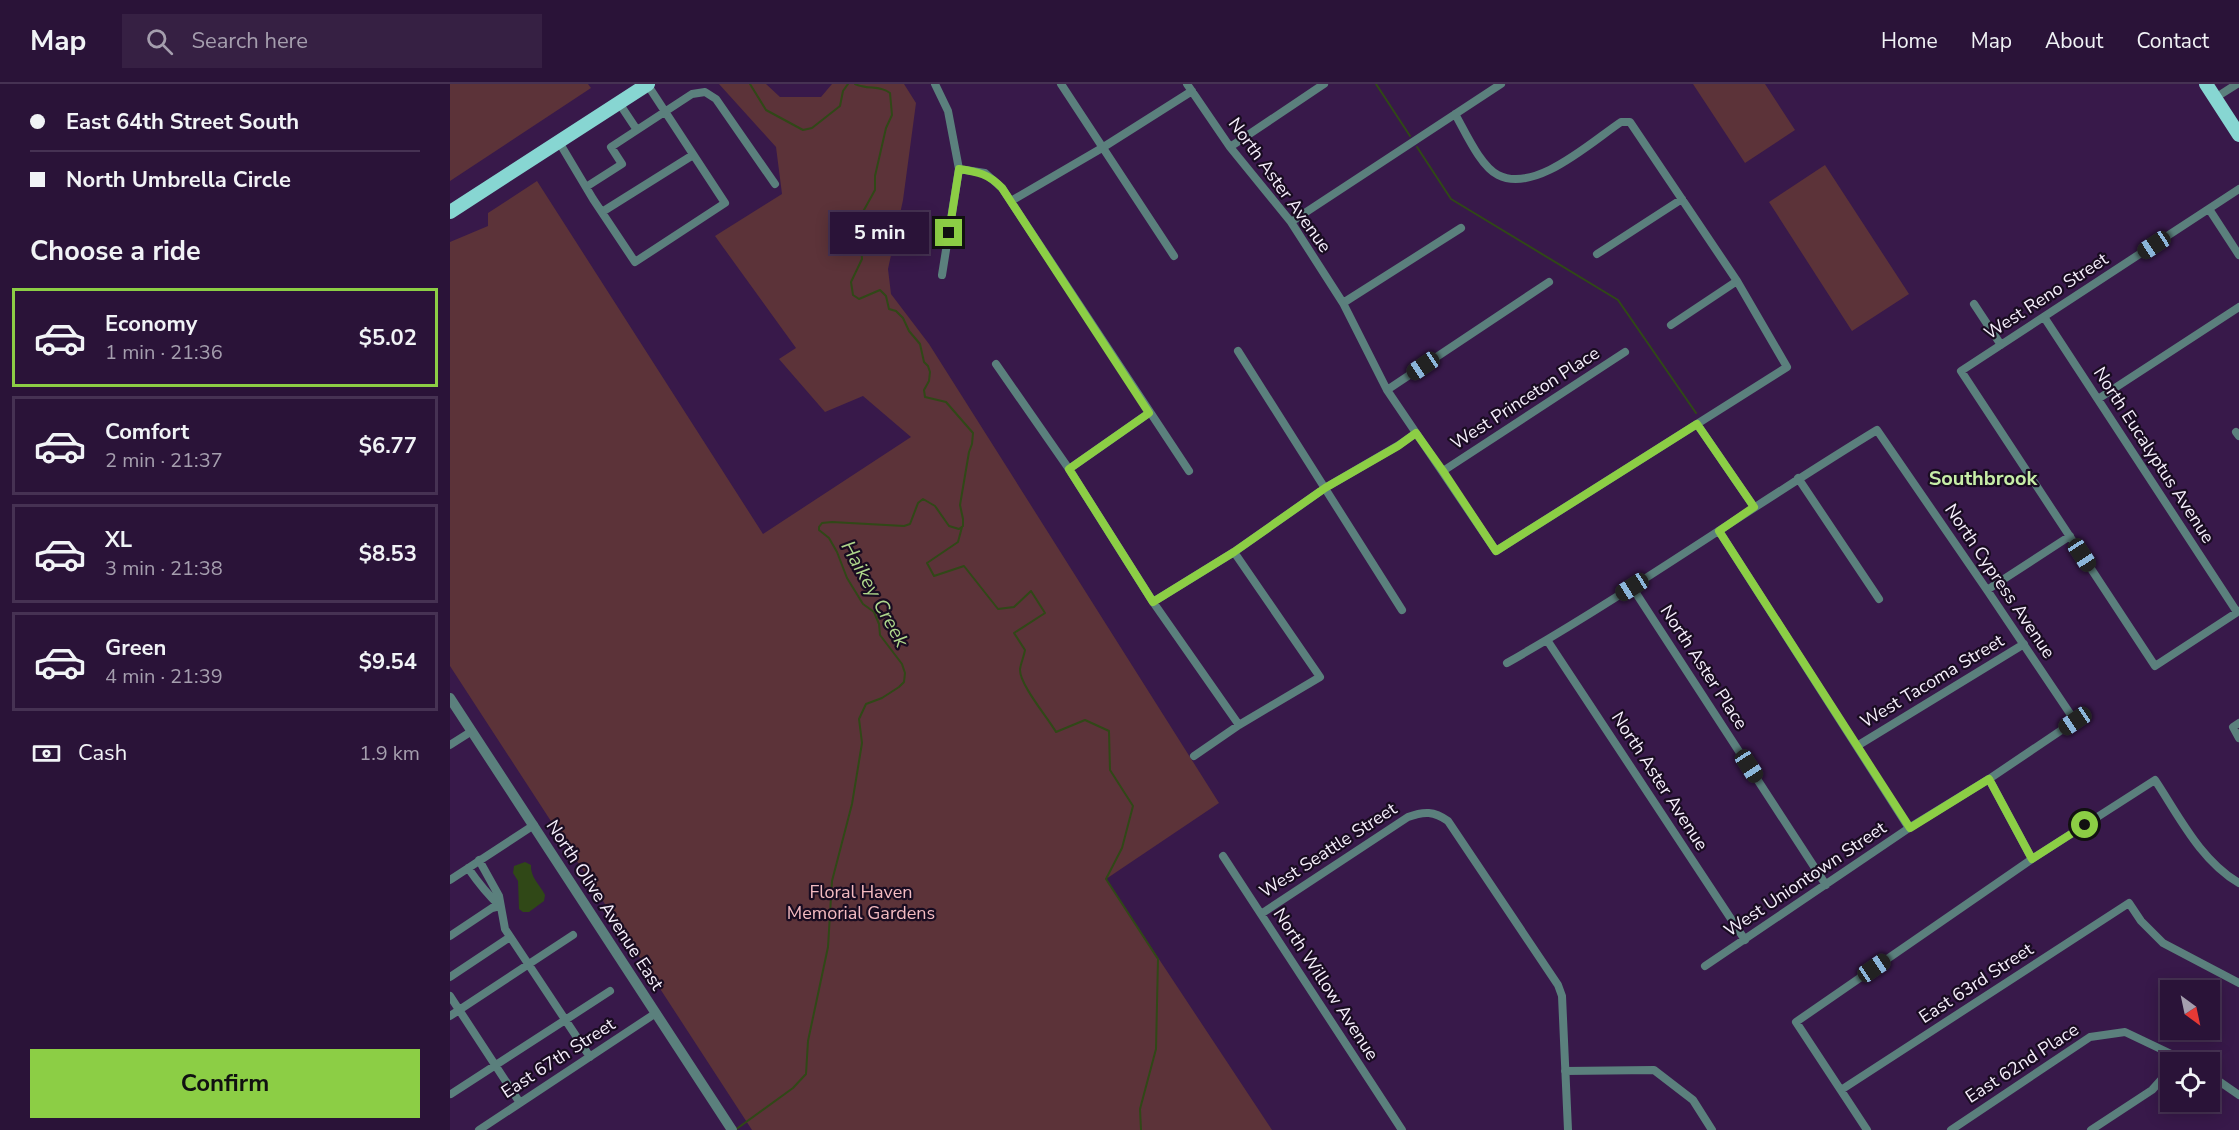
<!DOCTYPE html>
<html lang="en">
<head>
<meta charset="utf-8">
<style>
	:root { --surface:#2a1338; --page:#362043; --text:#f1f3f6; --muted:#a59eae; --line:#463253; --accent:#8cce45 }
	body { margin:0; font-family:"Nunito Sans",sans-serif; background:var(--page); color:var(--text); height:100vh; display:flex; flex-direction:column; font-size:22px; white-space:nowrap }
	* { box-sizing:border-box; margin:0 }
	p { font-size:20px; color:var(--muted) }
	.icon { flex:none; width:33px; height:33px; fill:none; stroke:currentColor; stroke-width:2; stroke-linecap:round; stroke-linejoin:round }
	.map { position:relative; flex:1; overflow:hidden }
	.details { display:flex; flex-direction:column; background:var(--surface); width:450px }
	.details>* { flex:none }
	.banner { display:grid; align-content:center; height:132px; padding:0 30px; background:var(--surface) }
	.needle { width:39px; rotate:147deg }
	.fabs { position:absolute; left:1710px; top:896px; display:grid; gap:12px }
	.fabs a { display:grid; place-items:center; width:60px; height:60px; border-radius:0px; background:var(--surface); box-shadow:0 3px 15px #0003,0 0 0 2px var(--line); font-size:30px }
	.end { position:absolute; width:27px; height:27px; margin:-14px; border:8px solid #8cce45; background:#111; box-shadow:0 0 0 3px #111 }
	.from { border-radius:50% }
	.bubble { position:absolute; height:42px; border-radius:0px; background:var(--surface); box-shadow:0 3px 15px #0003,0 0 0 2px var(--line); font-size:20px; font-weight:700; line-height:42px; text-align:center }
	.car { position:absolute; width:18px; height:36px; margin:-18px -9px; border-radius:8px; box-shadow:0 0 4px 2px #0007; background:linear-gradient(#222 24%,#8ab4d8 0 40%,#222 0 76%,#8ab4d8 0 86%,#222 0) }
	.banner b { display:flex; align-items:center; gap:21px; height:57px; font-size:22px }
	.banner b+b { border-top:2px solid var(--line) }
	.banner i { width:15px; height:15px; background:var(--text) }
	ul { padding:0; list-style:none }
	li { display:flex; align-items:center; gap:18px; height:99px; margin:0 12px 9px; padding:0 18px; border:3px solid var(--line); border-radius:0px }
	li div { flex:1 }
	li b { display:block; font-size:22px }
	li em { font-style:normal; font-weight:700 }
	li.on { border-color:var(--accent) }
	li>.icon { width:54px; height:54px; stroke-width:1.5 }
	h2 { padding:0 30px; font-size:27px; line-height:72px }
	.pay { display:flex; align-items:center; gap:15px; height:66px; padding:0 30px; font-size:22px }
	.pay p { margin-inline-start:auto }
	.button { display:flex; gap:12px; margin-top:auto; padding:12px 30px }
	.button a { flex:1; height:69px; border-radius:0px; background:var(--accent); color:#111; font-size:24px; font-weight:700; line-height:69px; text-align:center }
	header { display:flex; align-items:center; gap:36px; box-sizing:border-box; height:84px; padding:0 30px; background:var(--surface); border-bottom:2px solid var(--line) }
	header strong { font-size:28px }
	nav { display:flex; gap:33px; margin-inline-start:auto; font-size:21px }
	.search { width:420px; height:54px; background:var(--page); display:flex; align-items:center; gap:15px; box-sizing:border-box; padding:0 21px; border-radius:0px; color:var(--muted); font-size:22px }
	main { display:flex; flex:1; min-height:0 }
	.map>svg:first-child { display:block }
	.green { fill:#5c3339 }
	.water { fill:#304817 }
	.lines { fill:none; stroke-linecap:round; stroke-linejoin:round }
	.stream { stroke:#304817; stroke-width:2 }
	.minor { stroke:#5b807d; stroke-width:8 }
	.tertiary { stroke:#5b807d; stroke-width:10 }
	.primary { stroke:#87d6d2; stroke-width:14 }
	.route { stroke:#8cce45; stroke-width:8 }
	.labels { text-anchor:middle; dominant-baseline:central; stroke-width:4.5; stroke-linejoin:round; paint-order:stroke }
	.street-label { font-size:18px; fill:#f5eefb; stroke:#190c21 }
	.park-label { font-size:18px; fill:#f4bbc1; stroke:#190c21 }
	.neighbourhood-label { font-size:20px; font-weight:bold; fill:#c7eda7; stroke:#190c21 }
	.water-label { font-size:20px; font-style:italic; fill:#aed78b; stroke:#190c21 }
</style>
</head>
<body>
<header>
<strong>Map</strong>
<div class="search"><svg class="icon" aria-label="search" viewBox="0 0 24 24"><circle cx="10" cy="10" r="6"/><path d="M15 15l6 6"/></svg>Search here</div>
<nav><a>Home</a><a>Map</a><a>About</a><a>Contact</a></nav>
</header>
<main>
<section class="details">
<div class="banner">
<b><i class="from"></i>East 64th Street South</b>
<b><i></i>North Umbrella Circle</b>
</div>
<h2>Choose a ride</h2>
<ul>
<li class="on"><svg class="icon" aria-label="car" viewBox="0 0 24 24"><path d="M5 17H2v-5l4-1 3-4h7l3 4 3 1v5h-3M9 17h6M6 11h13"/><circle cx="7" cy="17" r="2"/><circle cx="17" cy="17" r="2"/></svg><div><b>Economy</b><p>1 min · 21:36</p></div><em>$5.02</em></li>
<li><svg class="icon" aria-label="car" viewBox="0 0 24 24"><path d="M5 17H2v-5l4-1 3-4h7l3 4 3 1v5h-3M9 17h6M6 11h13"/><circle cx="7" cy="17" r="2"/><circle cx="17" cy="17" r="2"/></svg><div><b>Comfort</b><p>2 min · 21:37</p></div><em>$6.77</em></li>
<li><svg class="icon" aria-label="car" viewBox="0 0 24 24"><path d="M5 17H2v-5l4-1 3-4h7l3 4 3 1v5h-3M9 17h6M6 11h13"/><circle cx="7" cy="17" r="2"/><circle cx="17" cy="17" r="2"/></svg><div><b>XL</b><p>3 min · 21:38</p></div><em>$8.53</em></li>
<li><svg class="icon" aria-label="car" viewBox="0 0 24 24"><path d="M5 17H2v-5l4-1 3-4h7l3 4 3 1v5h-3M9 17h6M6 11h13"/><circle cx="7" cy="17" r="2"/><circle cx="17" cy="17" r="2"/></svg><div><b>Green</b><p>4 min · 21:39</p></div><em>$9.54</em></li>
</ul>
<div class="pay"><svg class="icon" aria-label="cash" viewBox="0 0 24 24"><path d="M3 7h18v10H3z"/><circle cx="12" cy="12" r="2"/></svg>Cash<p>1.9 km</p></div>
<div class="button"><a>Confirm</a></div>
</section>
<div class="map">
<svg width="1789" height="1046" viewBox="0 0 1789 1046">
	<rect width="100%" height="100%" fill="#38194a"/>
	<path class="green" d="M0,0H138L141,4L0,97Z
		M269,0H316L330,13H371L382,0H454L466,19L453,116L438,185L441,210L479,260L769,719L656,795L822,1046H302L0,582V158L38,142V129L87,97L313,450L461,353L413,312L375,328L329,275L346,264L265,152L332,110L326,63Z
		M1243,0H1315L1345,46L1295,79Z
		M1375,81L1459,210L1402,247L1319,118Z"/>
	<path class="water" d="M75,778L81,781C80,793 90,801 95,811L94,817L79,828H73L69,825L68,797L63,789L64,782Z"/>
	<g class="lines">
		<path class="stream" d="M300,0L316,26L353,46L362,44L390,22L393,7L398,0
			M926,0L960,52
			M967,63L1001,115L1168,216L1246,329
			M512,443L508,458L477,479L484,492L514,482L548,525L564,523L581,507L595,529L564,549L575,566C574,572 571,579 570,585C569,600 598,634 606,648L635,636L659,647L660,686L683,722L672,764L656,795L708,875L706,965L690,1025L691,1046
			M285,1046L343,1004L356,990L358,957L378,863L382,797L402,720L412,659L409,635L416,620L432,614L449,603L454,598L455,589L452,580L430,551L429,540L424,528L413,520L397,494L387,468L379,454L369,446V443L372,439L382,438L454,442L460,440L468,419L473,415L485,422L499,442L509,445L513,442V435L510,421L519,368L522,360L523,349L496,318L475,313L474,306L479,297L480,288L478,282L474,278L470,260L459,247L453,234L446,227L439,225L436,212L430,206L409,215L403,211L401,198L412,175L409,135L425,106V92L436,44L442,31L440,9C430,1 418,6 405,0"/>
		<path class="minor" d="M485,0L498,27L509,85L492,191
			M611,0L724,172
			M737,0L780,63L841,138L893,219L937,306L1046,467L1337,283L1287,197L1180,38H1171C1141,58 1085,110 1048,91C1030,82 1015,47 1005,30
			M1765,14L1787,0
			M169,19L187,46
			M109,58L143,115L185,178L275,119L197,0
			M780,63L874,0
			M509,85L535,89L552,104L739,387
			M136,103L172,80L161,63L242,10L255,8L266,15L325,100
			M1789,105L1511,287L1705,582L1789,527
			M561,117L652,64L742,7
			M1759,125L1789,171
			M152,128L243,71
			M841,138L1051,0
			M1147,170L1232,115
			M893,219L1011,144
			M1524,220L1551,261
			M1594,233L1787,528
			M1221,241L1287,197
			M788,267L952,526
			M546,280L619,385L703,518L789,641
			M937,306L1099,198
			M1648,315L1789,223
			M1247,340L1304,423
			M1786,348L1789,352
			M619,385L699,329
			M993,387L1175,268
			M1348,394L1429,515
			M1269,447L1459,744
			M1182,503L1376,801
			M1537,506L1620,452
			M703,518L784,468L875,404L949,361L966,349
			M1097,556L1295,856
			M1057,579C1183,507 1302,422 1427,346L1537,506L1625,637L1539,695L1459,744L1255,882
			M1789,639L1783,643L1789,654
			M0,661L22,647
			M1407,662L1574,560
			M744,672L789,641L870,593L784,468
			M1539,695L1582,775
			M773,772L952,1046
			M29,776L49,812L55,845L140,973
			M18,784C27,797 39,812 50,822
			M0,796L84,741
			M811,830L958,733C974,727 984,727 998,737L1108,901L1112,912L1118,1046
			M0,852L42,824L50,822
			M0,893L60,853
			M0,912L70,1019
			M0,932L123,851
			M1115,987L1204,986L1243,1016L1262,1046
			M1760,991L1789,1011
			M1391,1006L1679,819L1691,837L1713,859L1789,899
			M1,1010L160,907
			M29,1046L206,929
			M1417,1046L1346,938L1582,775L1705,696C1729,732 1750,776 1789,799
			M1501,1046L1640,953L1675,948L1738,978
			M1641,1046L1702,1006L1720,986"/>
		<path class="tertiary" d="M0,614L282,1046"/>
		<path class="primary" d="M1756,0L1789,51
			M0,128L198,0"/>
	</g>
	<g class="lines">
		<path class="route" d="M499,149L509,85C528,88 539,90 552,104L699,329L619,385L703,518L784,468L875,404L948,362L966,349L993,387L1046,467L1247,340L1304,423L1269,447L1460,744L1539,695L1582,775L1635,741"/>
	</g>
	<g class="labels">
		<g class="street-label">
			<text transform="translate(830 101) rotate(54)">North Aster Avenue</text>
			<text transform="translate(1596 212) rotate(-33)">West Reno Street</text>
			<text transform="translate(1075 314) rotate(-33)">West Princeton Place</text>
			<text transform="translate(1704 371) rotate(57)">North Eucalyptus Avenue</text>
			<text transform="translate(1550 497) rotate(56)">North Cypress Avenue</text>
			<text transform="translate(1254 583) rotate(57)">North Aster Place</text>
			<text transform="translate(1482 597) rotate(-31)">West Tacoma Street</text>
			<text transform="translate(1210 697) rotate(57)">North Aster Avenue</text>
			<text transform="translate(878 766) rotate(-33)">West Seattle Street</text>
			<text transform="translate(1355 795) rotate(-34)">West Uniontown Street</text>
			<text transform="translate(155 821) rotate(57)">North Olive Avenue East</text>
			<text transform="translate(1526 899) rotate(-33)">East 63rd Street</text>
			<text transform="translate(876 900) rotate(57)">North Willow Avenue</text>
			<text transform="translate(108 974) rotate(-33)">East 67th Street</text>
			<text transform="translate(1572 979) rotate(-33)">East 62nd Place</text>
		</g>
		<g class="park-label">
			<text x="411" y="808">Floral Haven<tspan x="411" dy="21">Memorial Gardens</tspan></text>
		</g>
		<g class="neighbourhood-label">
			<text x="1533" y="394">Southbrook</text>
		</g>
		<g class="water-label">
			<text transform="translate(425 510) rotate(61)">Haikey Creek</text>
		</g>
	</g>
</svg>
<div class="fabs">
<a><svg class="needle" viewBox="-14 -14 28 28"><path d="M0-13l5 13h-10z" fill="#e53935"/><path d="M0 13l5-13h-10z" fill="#a59eae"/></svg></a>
<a><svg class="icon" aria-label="locate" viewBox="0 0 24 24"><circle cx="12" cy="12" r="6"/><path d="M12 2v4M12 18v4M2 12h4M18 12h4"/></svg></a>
</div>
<i class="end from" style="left:1635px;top:741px"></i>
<i class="end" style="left:499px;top:149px"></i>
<div class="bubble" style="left:380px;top:128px;width:99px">5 min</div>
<i class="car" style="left:1704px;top:161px;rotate:237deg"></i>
<i class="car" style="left:973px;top:282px;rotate:236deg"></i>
<i class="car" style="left:1632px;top:471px;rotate:147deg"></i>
<i class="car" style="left:1182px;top:503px;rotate:238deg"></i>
<i class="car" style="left:1625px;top:637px;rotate:236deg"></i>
<i class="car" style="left:1299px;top:682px;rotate:147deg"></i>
<i class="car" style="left:1424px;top:884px;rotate:56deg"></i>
</div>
</main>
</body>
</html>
